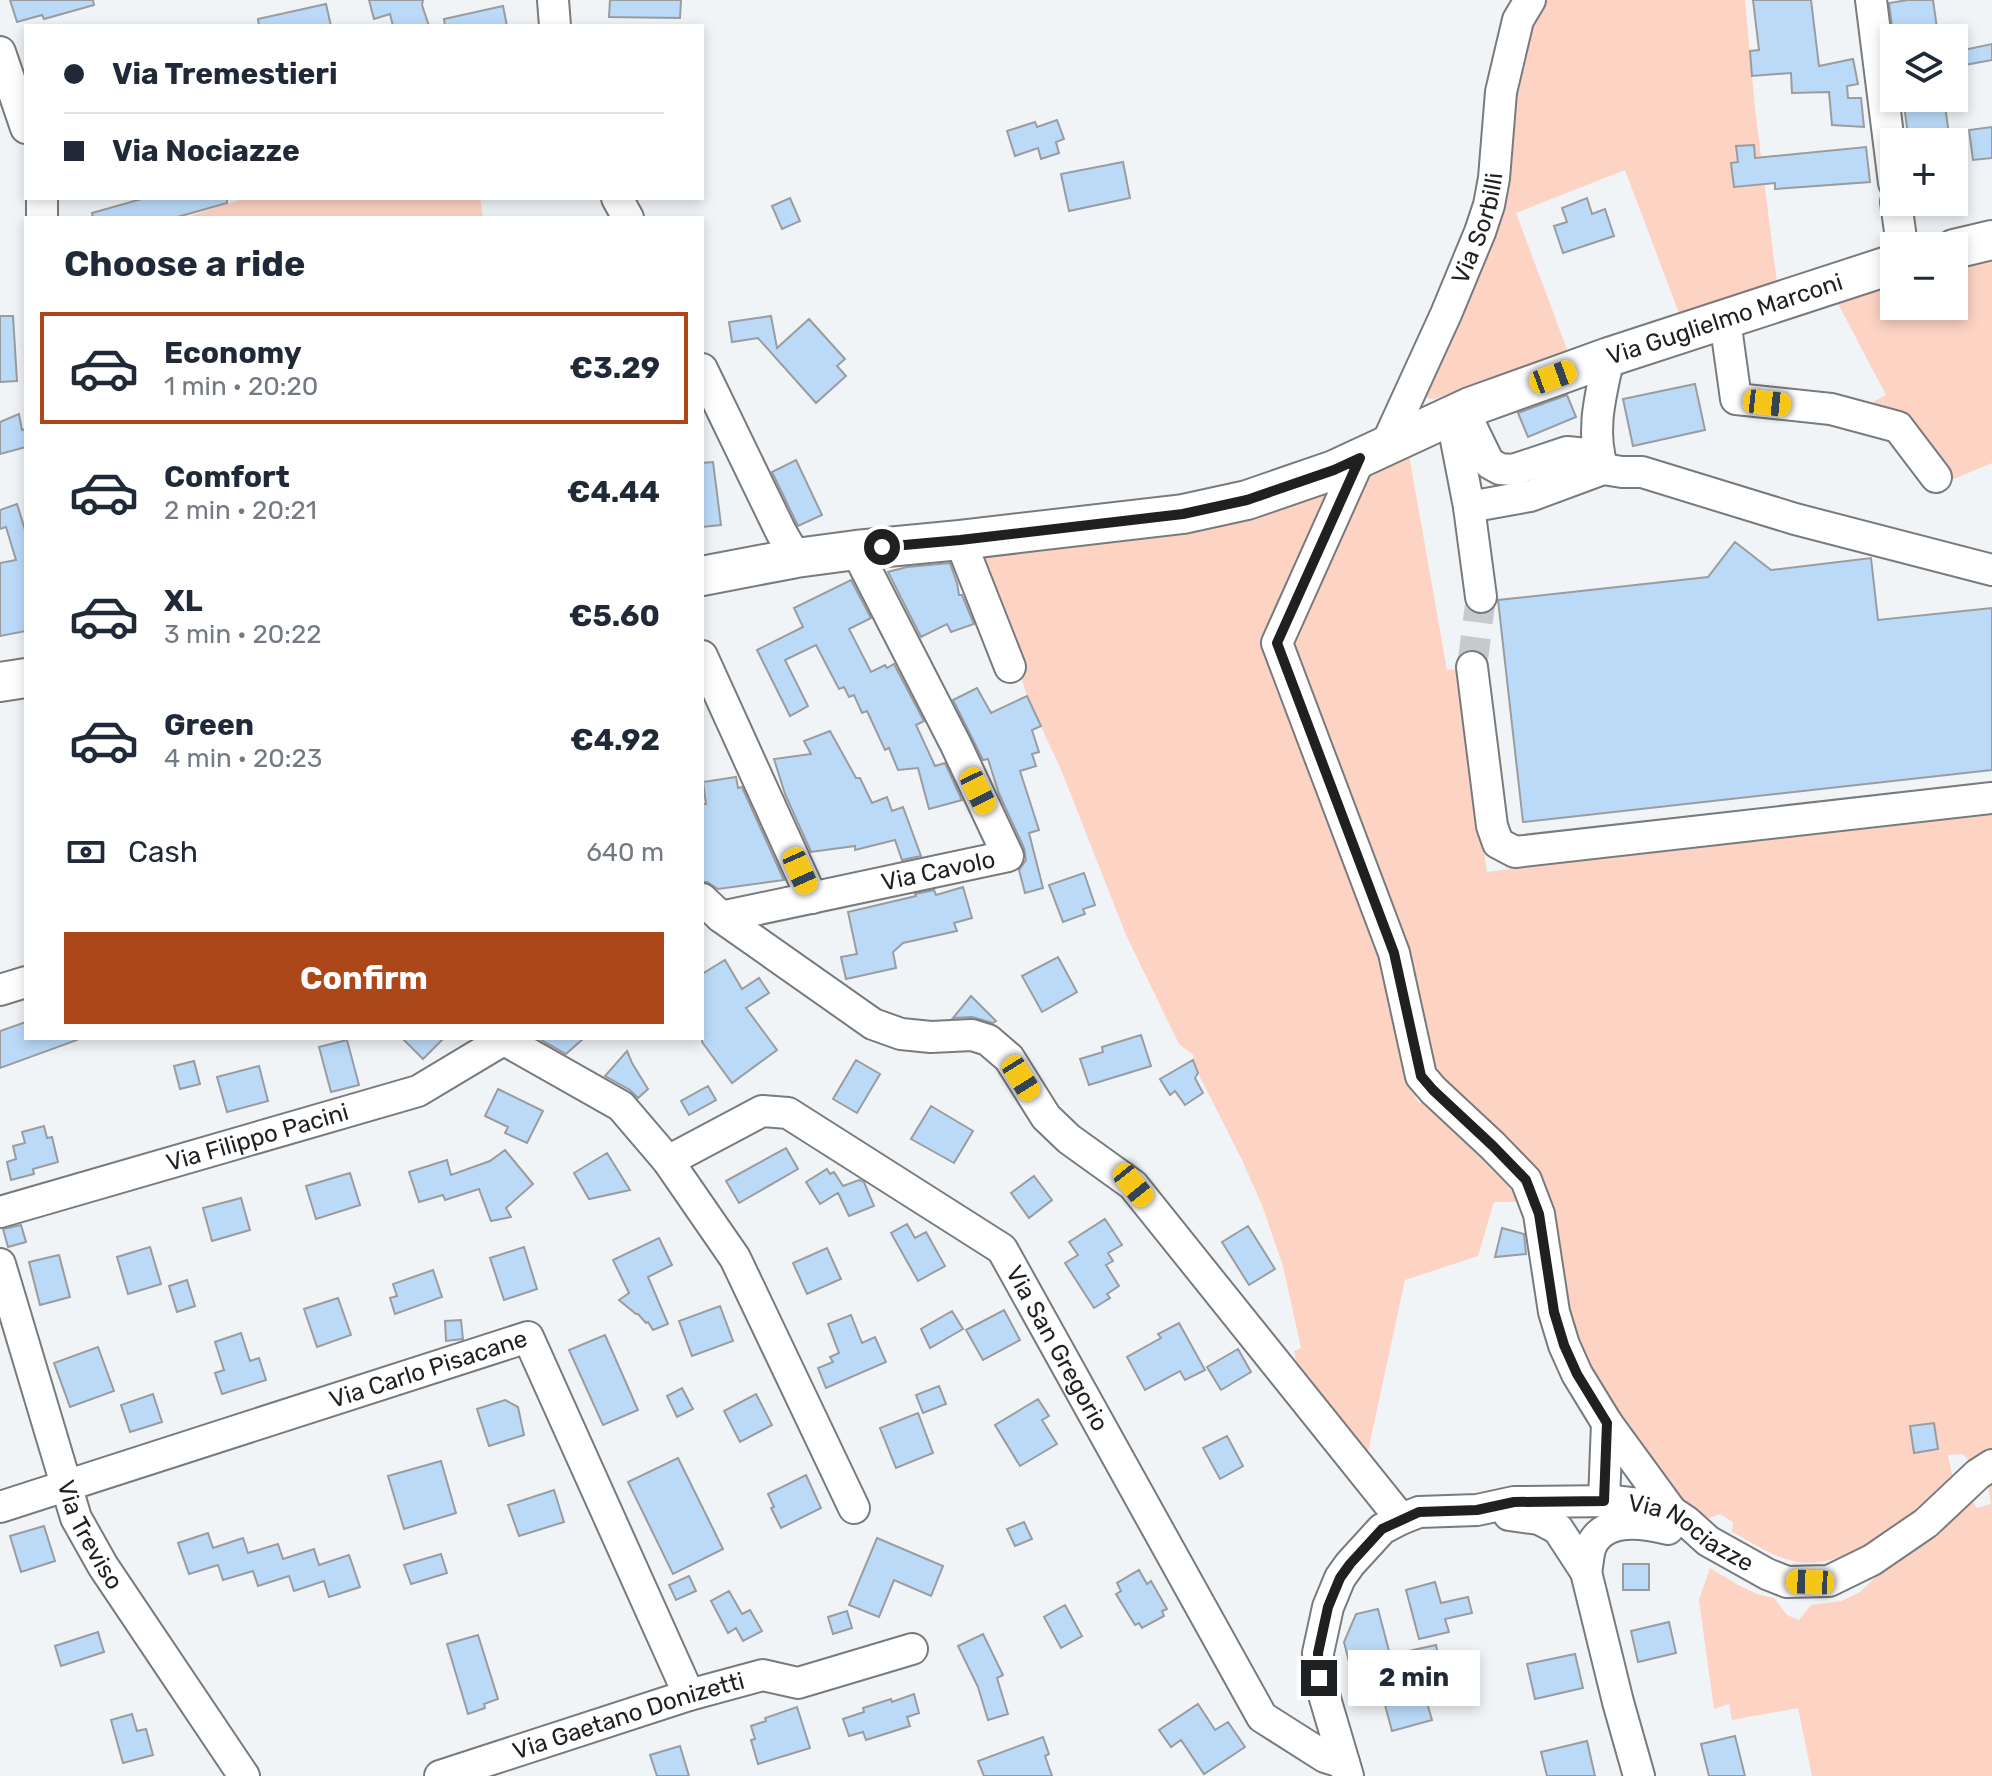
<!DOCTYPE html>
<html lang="en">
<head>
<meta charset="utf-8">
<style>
	:root { --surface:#fff; --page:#f6f6f7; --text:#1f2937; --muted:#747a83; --line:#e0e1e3; --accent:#ac4719 }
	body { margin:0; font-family:Rubik,sans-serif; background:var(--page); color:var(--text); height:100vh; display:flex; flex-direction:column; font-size:30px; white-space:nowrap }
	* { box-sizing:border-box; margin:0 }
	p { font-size:26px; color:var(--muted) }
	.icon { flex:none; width:44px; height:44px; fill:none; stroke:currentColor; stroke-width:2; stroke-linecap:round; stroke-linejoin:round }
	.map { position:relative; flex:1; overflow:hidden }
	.drawer { position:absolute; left:24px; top:216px; width:680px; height:824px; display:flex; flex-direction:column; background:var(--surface); border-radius:0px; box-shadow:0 4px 12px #0003 }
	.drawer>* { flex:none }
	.hud { position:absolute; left:24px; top:24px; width:680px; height:176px; border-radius:0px; box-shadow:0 4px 12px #0003; display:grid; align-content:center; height:176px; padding:0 40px; background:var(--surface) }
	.fabs { position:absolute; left:1880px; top:24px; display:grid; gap:16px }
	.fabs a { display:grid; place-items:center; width:88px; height:88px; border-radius:0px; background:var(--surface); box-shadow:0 4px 12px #0003; font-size:40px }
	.end { position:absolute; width:36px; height:36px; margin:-18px; border:10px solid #1f2021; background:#fff; box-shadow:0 0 0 4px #fff }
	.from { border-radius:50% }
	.bubble { position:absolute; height:56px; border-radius:0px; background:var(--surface); box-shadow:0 4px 12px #0003; font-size:26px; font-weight:700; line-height:56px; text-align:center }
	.car { position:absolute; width:24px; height:48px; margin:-24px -12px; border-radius:10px; box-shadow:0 0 6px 2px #0007; background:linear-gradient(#f5c518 24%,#345 0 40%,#f5c518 0 76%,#345 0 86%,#f5c518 0) }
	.hud b { display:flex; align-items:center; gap:28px; height:76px; font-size:30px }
	.hud b+b { border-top:2px solid var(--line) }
	.hud i { width:20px; height:20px; background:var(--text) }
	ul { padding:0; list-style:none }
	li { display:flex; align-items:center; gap:24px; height:112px; margin:0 16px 12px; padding:0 24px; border:4px solid transparent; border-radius:0px }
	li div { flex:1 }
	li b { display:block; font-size:30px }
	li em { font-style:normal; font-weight:700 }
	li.selected { border-color:var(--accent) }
	li>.icon { width:72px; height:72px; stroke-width:1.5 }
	h2 { padding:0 40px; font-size:36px; line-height:96px }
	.pay { display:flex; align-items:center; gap:20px; height:88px; padding:0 40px; font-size:30px }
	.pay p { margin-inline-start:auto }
	.button { display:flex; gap:16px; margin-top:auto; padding:16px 40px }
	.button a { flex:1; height:92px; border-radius:0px; background:var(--accent); color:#fff; font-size:32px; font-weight:700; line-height:92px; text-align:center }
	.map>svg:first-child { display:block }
	.green { fill:#fdd3c3 }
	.building { fill:#bbdaf8; stroke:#9a9c9f; stroke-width:2 }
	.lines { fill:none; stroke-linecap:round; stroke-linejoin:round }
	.minor-tunnel { stroke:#c7cacc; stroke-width:30; stroke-dasharray:30 15; stroke-linecap:butt }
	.minor-casing { stroke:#787b7d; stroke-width:34 }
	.major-casing { stroke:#787b7d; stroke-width:42 }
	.minor { stroke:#fff; stroke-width:30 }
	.major { stroke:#fff; stroke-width:38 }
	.route { stroke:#1f2021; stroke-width:10 }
	.labels { text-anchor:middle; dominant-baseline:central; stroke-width:7; stroke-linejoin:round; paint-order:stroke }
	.street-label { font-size:24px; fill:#1f2021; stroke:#fff }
</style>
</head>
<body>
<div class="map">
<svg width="1992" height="1776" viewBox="0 0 1992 1776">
	<rect width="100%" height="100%" fill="#f1f4f7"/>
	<path class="green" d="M1538,0H1745L1755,108L1777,283L1680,316L1625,170L1516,213L1568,352L1434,399L1427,398L1426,390L1512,80Z
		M245,198H480L483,218H184Z
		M1992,252V463L1949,481L1866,406L1886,395L1835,298L1894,279V306H1954V262Z
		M1409,455L1447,670L1457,669L1487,872L1992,807V1455L1976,1466L1962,1454L1948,1455L1954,1484C1914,1515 1848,1573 1793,1561C1771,1556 1751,1542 1732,1532L1733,1522L1720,1514L1707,1519L1691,1508L1595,1391L1568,1321L1544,1189L1432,1072L1289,647L1361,479Z
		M1343,481L1274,637L1370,928L1371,935H1379L1418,1091L1415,1097L1419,1103H1434L1503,1164L1524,1202H1494L1478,1256L1405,1280L1368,1451L1297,1367L1294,1351L1301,1348L1283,1266L1262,1205L1242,1160L1198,1073L1193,1055L1179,1044L1126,935L1062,772L1027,696L982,550Z
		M1992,1477V1776H1812L1798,1708L1732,1720L1729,1704L1714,1709L1699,1600L1710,1568L1738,1585L1757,1594L1774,1598L1787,1615L1799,1620L1811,1605L1841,1601L1860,1592L1889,1564L1971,1499L1977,1508L1991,1504L1987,1481Z"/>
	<path class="building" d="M10,0H93L94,5L44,19L42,15L17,22Z
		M369,0H423L422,5L429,26H393L390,14L374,19Z
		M610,0H681L680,18L609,17Z
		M1753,0H1811L1819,66L1853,59L1858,84L1847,86L1848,98H1861L1864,127L1832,125L1829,92L1792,93L1791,73L1752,76L1750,51L1759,50Z
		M1908,0H1933L1937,28L1893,34L1889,3Z
		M326,4L331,26H259L258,19Z
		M503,6L507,26H445L444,19Z
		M1992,44V60L1954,67V52Z
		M1903,98H1944L1950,142H1909Z
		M1057,120L1064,139L1056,142L1059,153L1041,159L1038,148L1015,156L1007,131L1035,122L1037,127Z
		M1992,127V158L1973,160L1969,130Z
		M1754,145L1755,158L1866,147L1870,182L1775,189V183L1734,187L1731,163L1738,162L1736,146Z
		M1123,162L1130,198L1069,211L1061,174Z
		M145,198H227V203L174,218H93L92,213Z
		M790,198L800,221L782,229L772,206Z
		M1587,198L1592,214L1605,209L1614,236L1563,253L1554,226L1567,222L1562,208Z
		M0,316H13L17,381L0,382Z
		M771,316L777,348L809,319L845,359L837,366L846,376L816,403L758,338L732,342L729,322Z
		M1695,384L1705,430L1633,446L1623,399Z
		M1567,395L1576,417L1528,437L1518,413Z
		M19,414L22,430L26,429V447L0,454V422Z
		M796,460L822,515L798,526L772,472Z
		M713,462L721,525L702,527V463Z
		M17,504L26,533V631L0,636V563L16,560L6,527L0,529V510Z
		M1735,542L1771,570L1871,558L1878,620L1992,608V770L1523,822L1498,600L1708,577Z
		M950,563L957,583L959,595H962L974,624L951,632L947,624L921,637L888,572L907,567Z
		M851,580L871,618L849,629L871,672L885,665L887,668L894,664L924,721L916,725L935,766L945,763L962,800L929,809L918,768L898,770L889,748L885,750L867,711L862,713L854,695L849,697L844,687L839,689L816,645L785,660L808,706L790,716L757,650L803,627L794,608Z
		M977,688L991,713L1027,696L1041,726L1032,730L1039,752L1032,754L1036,766L1020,771L1039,830L1029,833L1043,888L1025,893L1019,870L1026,860L1024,848L999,794L988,759L983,760L953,700Z
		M830,731L856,778H860L872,803L887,797L892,811L903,807L921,856L902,860L895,840L855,850V846L811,852L785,794L774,759L811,754L804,741Z
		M736,777L738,788L742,787L784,880L718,889L707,882H702V804H706L703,782Z
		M1084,873L1095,905L1083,909L1085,914L1063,922L1049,885Z
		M963,887L972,918L954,923L957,931L903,943L893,952L896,968L846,979L841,957L857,954L848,912L916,896L915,894L934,890L936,895Z
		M1058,957L1077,992L1042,1012L1022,976Z
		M725,960L742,989L759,978L769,993L746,1008L777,1050L732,1083L702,1042V974Z
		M971,996L996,1021L993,1023L972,1017L953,1018Z
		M26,1022V1038H76L77,1040L0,1068V1031Z
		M1141,1035L1151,1066L1089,1085L1080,1059L1103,1052L1102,1047Z
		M402,1038H444L423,1059Z
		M538,1038H584L566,1054Z
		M347,1040L359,1085L331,1092L319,1047Z
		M627,1051L632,1063L648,1089L638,1098L630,1090L605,1076Z
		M856,1060L880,1074L857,1113L833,1099Z
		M1193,1060L1198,1073L1195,1078L1203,1093L1185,1105L1175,1091L1170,1095L1160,1079Z
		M194,1061L200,1084L180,1089L174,1066Z
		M259,1066L268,1101L227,1112L217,1077Z
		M708,1086L716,1100L689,1115L681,1101Z
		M498,1089L543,1111L527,1143L505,1133L508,1127L485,1116Z
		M931,1106L973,1131L954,1163L911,1139Z
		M44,1126L47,1138L52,1137L58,1162L33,1169L34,1174L11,1180L7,1162L16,1159L13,1146L25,1143L22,1132Z
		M786,1148L798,1169L739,1203L726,1181Z
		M505,1150L533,1184L506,1208L511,1217L491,1221L479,1189L445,1200L443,1195L419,1202L409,1172L447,1160L451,1175L490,1161Z
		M607,1153L630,1190L589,1199L574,1173Z
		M827,1169L830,1174L834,1172L843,1186L859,1180L864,1182L874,1206L849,1216L838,1193L820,1204L806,1182Z
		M350,1173L360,1205L316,1219L306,1186Z
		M1034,1176L1052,1200L1029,1218L1011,1193Z
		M241,1198L250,1230L212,1241L203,1208Z
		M1105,1219L1122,1245L1108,1253L1113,1261L1106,1265L1119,1286L1107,1294L1110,1298L1094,1308L1065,1263L1078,1255L1069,1242Z
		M907,1224L915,1238L926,1232L945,1266L918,1281L891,1233Z
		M21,1225L26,1242L8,1247L3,1229Z
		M1248,1226L1275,1269L1249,1285L1222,1242Z
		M1502,1228L1524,1234L1526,1254L1495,1257Z
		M659,1238L672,1265L648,1277L668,1324L653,1330L648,1322L646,1323L638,1314H636L619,1300L629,1293L613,1260Z
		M150,1247L161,1284L128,1294L117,1257Z
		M524,1247L537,1289L504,1300L490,1258Z
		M827,1248L841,1279L807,1294L793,1263Z
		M59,1255L70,1297L40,1305L29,1262Z
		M433,1270L442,1297L395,1314L390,1298L397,1296L393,1284Z
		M187,1280L195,1306L177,1312L169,1286Z
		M338,1298L351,1335L317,1347L304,1309Z
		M720,1306L733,1341L692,1356L679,1321Z
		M1004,1310L1020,1340L983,1360L966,1330Z
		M952,1311L963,1329L930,1348L921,1329Z
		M851,1315L862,1343L875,1337L886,1362L826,1388L818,1368L833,1362L830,1357L839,1353L828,1324Z
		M461,1320L463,1339L446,1341L445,1321Z
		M1179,1323L1205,1370L1185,1380L1180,1371L1145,1390L1127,1357L1161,1338L1158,1334Z
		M241,1333L250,1361L259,1358L266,1380L222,1394L215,1373L224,1370L215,1342Z
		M605,1335L638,1410L603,1425L569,1350Z
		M98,1347L114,1391L70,1407L54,1363Z
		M1238,1349L1251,1372L1221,1390L1207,1367Z
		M939,1386L946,1404L923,1413L916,1395Z
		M682,1388L693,1409L677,1417L667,1396Z
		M153,1394L162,1422L130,1432L121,1405Z
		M756,1394L772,1425L740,1442L724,1411Z
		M1038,1399L1049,1416L1042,1420L1057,1444L1020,1466L995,1425Z
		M505,1400L518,1407L524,1435L489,1446L477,1409Z
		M918,1413L933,1453L896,1468L880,1428Z
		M1934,1423L1938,1449L1914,1453L1910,1426Z
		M1227,1436L1243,1466L1220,1479L1203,1448Z
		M678,1458L723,1549L673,1574L628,1482Z
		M441,1461L456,1513L404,1529L388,1476Z
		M806,1475L821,1508L781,1528L771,1508L774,1507L768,1494Z
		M554,1490L564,1522L519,1536L508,1505Z
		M1024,1522L1032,1539L1015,1546L1007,1529Z
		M44,1526L55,1561L21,1572L10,1536Z
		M208,1533L213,1548L243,1538L248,1553L278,1544L283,1559L314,1549L319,1565L349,1555L360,1587L329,1597L324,1581L294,1591L289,1576L258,1586L253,1571L223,1580L218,1565L189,1574L178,1543Z
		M877,1538L943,1566L931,1596L894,1580L879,1617L849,1605Z
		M441,1554L447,1573L411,1584L404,1565Z
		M1623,1564H1649V1590H1623Z
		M1139,1570L1147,1584L1151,1581L1167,1609L1162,1611L1164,1616L1142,1628L1139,1623L1135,1625L1116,1594L1121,1591L1117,1583Z
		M689,1576L696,1591L676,1600L669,1585Z
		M1435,1582L1441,1603L1468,1597L1472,1613L1445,1619L1449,1632L1419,1639L1406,1590Z
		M729,1591L742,1614L750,1610L762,1631L743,1641L736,1628L728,1633L711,1601Z
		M1065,1605L1082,1636L1061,1648L1044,1617Z
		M1378,1609L1390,1655L1436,1645L1440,1663L1417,1668L1432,1720L1392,1731L1375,1668L1352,1674L1344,1642L1356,1614Z
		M847,1611L852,1628L833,1634L828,1617Z
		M1669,1622L1676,1653L1638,1662L1631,1631Z
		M98,1632L104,1652L61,1666L55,1646Z
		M983,1634L1003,1675L997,1678L1008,1714L988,1720L978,1687L958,1646Z
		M478,1635L498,1699L484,1704L485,1708L468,1714L447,1644Z
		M1575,1654L1583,1688L1535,1699L1527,1664Z
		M914,1694L919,1713L907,1717L910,1726L866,1740L863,1732L849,1736L843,1719L864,1712L863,1708L891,1699L892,1702Z
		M1198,1704L1215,1730L1228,1722L1245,1747L1204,1774L1181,1740L1171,1747L1159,1730Z
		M797,1707L810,1748L758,1764L751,1740L755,1739L751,1726L766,1721L765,1718Z
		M132,1714L137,1731L146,1729L153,1755L123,1763L111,1720Z
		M1735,1736L1745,1776H1709L1701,1744Z
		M1043,1737L1049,1754L1045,1756L1052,1776H984L978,1761Z
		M1587,1741L1595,1776H1547L1541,1752Z
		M680,1746L689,1776H657L650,1755Z"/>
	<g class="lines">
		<path class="minor-tunnel" d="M1472,667L1481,597"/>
		<defs>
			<g id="minor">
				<path d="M553,0L555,26"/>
				<path d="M1871,0L1894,183"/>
				<path d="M0,52L26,128"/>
				<path d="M42,198V218"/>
				<path d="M617,198L628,218"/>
				<path d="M1896,202L1902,246"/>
				<path d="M1725,320L1736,399L1831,409L1898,427L1936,477"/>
				<path d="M702,369L781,532L796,558"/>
				<path d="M1459,411L1456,440L1469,507L1481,597"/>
				<path d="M1459,411L1472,428L1489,463L1500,469L1513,470L1567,452L1598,455"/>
				<path id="s1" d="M1386,445L1446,314L1480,232L1489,205L1494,178L1501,92L1518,20L1530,0"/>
				<path d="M1360,458L1277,643L1394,953L1421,1076L1433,1090L1493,1146L1526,1180L1539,1214L1554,1312L1564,1345L1577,1374L1607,1423L1672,1512"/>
				<path d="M1603,469C1590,431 1601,394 1609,357"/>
				<path d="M1469,507L1530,496L1603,469L1622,472H1642L1795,519L1992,570"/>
				<path d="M960,540L1010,667"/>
				<path d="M702,656L812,898"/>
				<path d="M1472,667L1492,826L1498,843L1515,852L1992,798"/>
				<path d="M702,899L721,917L873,1024L901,1034L931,1037L972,1035L988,1040L1009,1058L1046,1117L1069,1139L1133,1185L1401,1519"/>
				<path id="s2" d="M721,917L1008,856L956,745L856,550"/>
				<path d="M0,990L26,982"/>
				<path id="s3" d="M501,1038L621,1106L668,1161L762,1111L788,1113L1002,1249L1262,1717L1325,1757L1344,1763"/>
				<path d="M668,1161L735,1258L854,1508"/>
				<path id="s4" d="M0,1212L418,1091L503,1040"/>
				<path id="s5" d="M0,1264L76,1518L103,1566L244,1776"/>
				<path d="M1604,1501L1607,1423"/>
				<path id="s6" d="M0,1507L528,1337L689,1695"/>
				<path d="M1509,1515L1539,1519L1558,1529L1586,1572L1618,1702L1639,1776"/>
				<path d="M1586,1572C1588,1564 1588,1553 1591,1546C1604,1517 1644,1523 1668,1529"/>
				<path id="s7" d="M440,1776L689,1695L763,1675L798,1683L912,1649"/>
				<path id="s8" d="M1348,1776L1319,1678L1318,1653L1328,1607L1340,1578L1350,1564L1382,1529L1401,1519L1419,1512L1477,1510L1514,1502L1613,1501L1639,1504L1672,1512L1687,1522L1708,1541L1767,1574L1787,1582L1829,1581L1872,1560L1926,1523L1978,1474L1992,1465"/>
			</g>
			<g id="major">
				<path d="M1954,249L1992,240"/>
				<path id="s9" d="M702,576L796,558L856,550L960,540L1183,514L1247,500L1334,470L1470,407L1609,357L1894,264"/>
				<path d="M0,682L26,678"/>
			</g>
		</defs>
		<use href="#minor" class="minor-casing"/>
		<use href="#major" class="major-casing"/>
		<use href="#minor" class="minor"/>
		<use href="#major" class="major"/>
	</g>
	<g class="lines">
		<path class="route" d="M882,547L960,540L1183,514L1247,500L1334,470L1360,458L1277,643L1394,953L1421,1076L1433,1090L1493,1146L1526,1180L1539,1214L1554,1312L1564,1345L1577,1374L1607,1423L1604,1501L1514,1502L1477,1510L1419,1512L1382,1529L1350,1564L1340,1578L1328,1607L1318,1653L1319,1678"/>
	</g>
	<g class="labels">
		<g class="street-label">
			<text stroke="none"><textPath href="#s1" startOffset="236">Via Sorbilli</textPath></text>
			<text stroke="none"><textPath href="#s9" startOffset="1062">Via Guglielmo Marconi</textPath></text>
			<text stroke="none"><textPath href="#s2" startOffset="222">Via Cavolo</textPath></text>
			<text stroke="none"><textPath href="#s4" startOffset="268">Via Filippo Pacini</textPath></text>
			<text stroke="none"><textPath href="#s3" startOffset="710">Via San Gregorio</textPath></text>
			<text stroke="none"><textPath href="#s6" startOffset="450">Via Carlo Pisacane</textPath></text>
			<text stroke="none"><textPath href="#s5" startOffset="286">Via Treviso</textPath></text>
			<text stroke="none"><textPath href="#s8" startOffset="592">Via Nociazze</textPath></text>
			<text stroke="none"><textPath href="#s7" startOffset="198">Via Gaetano Donizetti</textPath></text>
		</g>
	</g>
</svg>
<div class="fabs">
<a><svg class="icon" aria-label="layers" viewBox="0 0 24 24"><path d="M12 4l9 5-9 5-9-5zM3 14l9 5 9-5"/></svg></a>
<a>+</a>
<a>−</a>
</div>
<i class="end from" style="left:882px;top:547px"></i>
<i class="end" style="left:1319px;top:1678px"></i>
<div class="bubble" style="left:1348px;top:1650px;width:132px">2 min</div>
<i class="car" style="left:1553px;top:377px;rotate:70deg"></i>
<i class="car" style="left:1767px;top:403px;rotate:96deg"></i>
<i class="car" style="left:978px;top:791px;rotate:154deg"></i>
<i class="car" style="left:800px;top:871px;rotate:156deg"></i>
<i class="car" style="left:1021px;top:1078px;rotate:148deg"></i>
<i class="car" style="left:1133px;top:1185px;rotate:141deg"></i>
<i class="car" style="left:1810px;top:1582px;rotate:272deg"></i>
<div class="hud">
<b><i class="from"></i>Via Tremestieri</b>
<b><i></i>Via Nociazze</b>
</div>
<section class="drawer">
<h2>Choose a ride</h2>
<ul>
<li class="selected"><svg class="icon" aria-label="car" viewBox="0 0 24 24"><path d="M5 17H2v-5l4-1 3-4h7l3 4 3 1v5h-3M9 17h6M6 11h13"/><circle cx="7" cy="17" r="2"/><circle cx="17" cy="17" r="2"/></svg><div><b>Economy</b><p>1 min · 20:20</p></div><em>€3.29</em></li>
<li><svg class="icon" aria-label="car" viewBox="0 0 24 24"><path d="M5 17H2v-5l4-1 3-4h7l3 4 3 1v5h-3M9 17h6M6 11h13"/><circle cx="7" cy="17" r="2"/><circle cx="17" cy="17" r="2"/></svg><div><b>Comfort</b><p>2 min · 20:21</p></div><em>€4.44</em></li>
<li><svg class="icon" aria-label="car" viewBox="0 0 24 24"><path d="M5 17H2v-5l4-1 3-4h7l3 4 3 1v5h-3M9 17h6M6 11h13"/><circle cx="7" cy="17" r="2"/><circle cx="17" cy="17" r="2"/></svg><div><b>XL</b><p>3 min · 20:22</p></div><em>€5.60</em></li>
<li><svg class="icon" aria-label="car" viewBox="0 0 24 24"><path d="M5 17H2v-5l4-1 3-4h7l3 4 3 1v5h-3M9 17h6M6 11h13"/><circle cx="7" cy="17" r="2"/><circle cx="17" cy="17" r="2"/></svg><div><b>Green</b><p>4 min · 20:23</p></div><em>€4.92</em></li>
</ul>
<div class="pay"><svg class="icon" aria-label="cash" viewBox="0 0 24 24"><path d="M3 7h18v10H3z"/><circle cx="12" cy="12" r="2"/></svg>Cash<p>640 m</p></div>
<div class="button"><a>Confirm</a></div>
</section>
</div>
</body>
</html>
